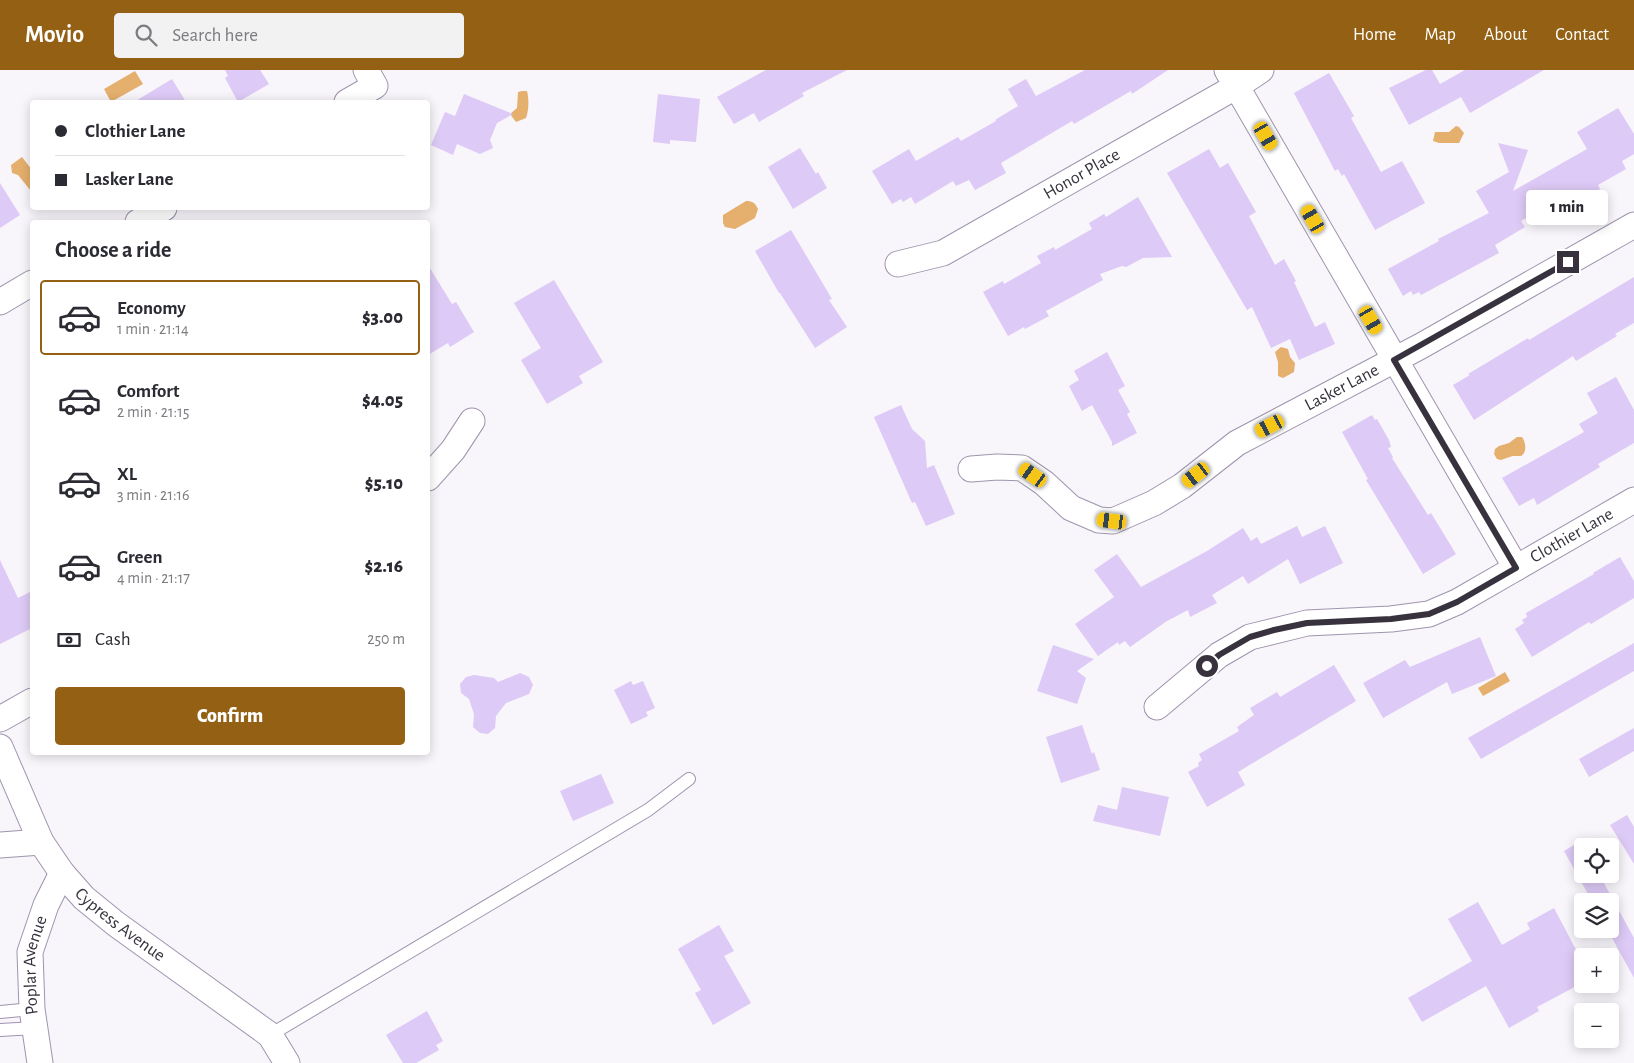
<!DOCTYPE html>
<html lang="en">
<head>
<meta charset="utf-8">
<style>
	:root { --surface:#fff; --page:#f2f2f3; --text:#2b2b33; --muted:#7c7c81; --line:#e1e1e2; --accent:#946114 }
	body { margin:0; font-family:"Alegreya Sans",sans-serif; background:var(--page); color:var(--text); height:100vh; display:flex; flex-direction:column; font-size:19px; white-space:nowrap }
	* { box-sizing:border-box; margin:0 }
	p { font-size:16px; color:var(--muted) }
	.icon { flex:none; width:28px; height:28px; fill:none; stroke:currentColor; stroke-width:2; stroke-linecap:round; stroke-linejoin:round }
	.map { position:relative; flex:1; overflow:hidden }
	.sheet { position:absolute; left:30px; top:150px; width:400px; height:535px; display:flex; flex-direction:column; background:var(--surface); border-radius:5px; box-shadow:0 2px 12px #0003 }
	.sheet>* { flex:none }
	.guide { position:absolute; left:30px; top:30px; width:400px; height:110px; border-radius:5px; box-shadow:0 2px 12px #0003; display:grid; align-content:center; height:110px; padding:0 25px; background:var(--surface) }
	.tools { position:absolute; left:1574px; top:768px; display:grid; gap:10px }
	.tools a { display:grid; place-items:center; width:45px; height:45px; border-radius:5px; background:var(--surface); box-shadow:0 2px 12px #0003; font-size:25px }
	.end { position:absolute; width:22px; height:22px; margin:-11px; border:6px solid #37323d; background:#fff; box-shadow:0 0 0 2px #fff }
	.from { border-radius:50% }
	.bubble { position:absolute; height:35px; border-radius:5px; background:var(--surface); box-shadow:0 2px 12px #0003; font-size:16px; font-weight:800; line-height:35px; text-align:center }
	.car { position:absolute; width:15px; height:30px; margin:-15px -8px; border-radius:6px; box-shadow:0 0 4px 1px #0007; background:linear-gradient(#f5c518 24%,#345 0 40%,#f5c518 0 76%,#345 0 86%,#f5c518 0) }
	.guide b { display:flex; align-items:center; gap:18px; height:48px; font-size:19px }
	.guide b+b { border-top:1px solid var(--line) }
	.guide i { width:12px; height:12px; background:var(--text) }
	ul { padding:0; list-style:none }
	li { display:flex; align-items:center; gap:15px; height:75px; margin:0 10px 8px; padding:0 15px; border:2px solid transparent; border-radius:5px }
	li div { flex:1 }
	li b { display:block; font-size:19px }
	li em { font-style:normal; font-weight:800 }
	li.selected { border-color:var(--accent) }
	li>.icon { width:45px; height:45px; stroke-width:1.5 }
	h2 { padding:0 25px; font-size:22px; line-height:60px }
	.pay { display:flex; align-items:center; gap:12px; height:55px; padding:0 25px; font-size:19px }
	.pay p { margin-inline-start:auto }
	.primary-button { display:flex; gap:10px; margin-top:auto; padding:10px 25px }
	.primary-button a { flex:1; height:58px; border-radius:5px; background:var(--accent); color:#fff; font-size:20px; font-weight:800; line-height:58px; text-align:center }
	header { display:flex; align-items:center; gap:30px; box-sizing:border-box; height:70px; padding:0 25px; background:var(--accent); color:#fff }
	header strong { font-size:24px }
	nav { display:flex; gap:28px; margin-inline-start:auto; font-size:18px }
	.search { width:350px; height:45px; background:var(--page); display:flex; align-items:center; gap:12px; box-sizing:border-box; padding:0 18px; border-radius:5px; color:var(--muted); font-size:19px }
	.map>svg:first-child { display:block }
	.water { fill:#e5af6d }
	.building { fill:#ddcaf6 }
	.lines { fill:none; stroke-linecap:round; stroke-linejoin:round }
	.service-casing { stroke:#9f94ae; stroke-width:14 }
	.minor-casing { stroke:#9f94ae; stroke-width:27 }
	.service { stroke:#fff; stroke-width:12 }
	.minor { stroke:#fff; stroke-width:25 }
	.route { stroke:#37323d; stroke-width:6 }
	.labels { text-anchor:middle; dominant-baseline:central; stroke-width:4.5; stroke-linejoin:round; paint-order:stroke }
	.street-label { font-size:18px; fill:#37323d; stroke:#fff }
</style>
</head>
<body>
<header>
<strong>Movio</strong>
<div class="search"><svg class="icon" aria-label="search" viewBox="0 0 24 24"><circle cx="10" cy="10" r="6"/><path d="M15 15l6 6"/></svg>Search here</div>
<nav><a>Home</a><a>Map</a><a>About</a><a>Contact</a></nav>
</header>
<div class="map">
<svg width="1634" height="993" viewBox="0 0 1634 993">
	<rect width="100%" height="100%" fill="#f8f5fb"/>
	<path class="water" d="M135,1L143,14L111,32L104,19Z
		M522,21H527C529,29 529,40 526,48L516,52L510,44L517,38L518,22Z
		M1456,56L1459,57L1464,63L1459,73H1439L1433,71L1435,62H1449Z
		M22,87L32,100V120L31,121L18,105L12,103L11,95Z
		M746,131C753,131 755,133 758,139L755,148L735,159L725,157L723,153V145Z
		M1281,277L1288,279L1290,287L1295,293L1294,302L1283,308L1278,306V292L1275,282Z
		M1517,367H1522C1526,372 1527,383 1521,386C1520,386 1514,386 1513,386C1508,387 1505,389 1501,390L1497,389L1494,384L1495,379L1499,376L1509,373Z
		M1505,602L1510,611L1483,626L1478,618Z"/>
	<path class="building" d="M225,0H260L269,14L238,32L225,8L228,6Z
		M766,0H847L802,23L804,26L759,52L754,43L734,54L717,27Z
		M1085,0H1168L1132,24L1131,21L1074,54L1072,51L1001,93L1006,103L975,120L969,110L956,116L953,111L915,134L911,127L903,132L901,129L892,134L872,101L909,79L916,91L958,67L961,71L996,51L995,50L1018,36L1008,19L1026,9L1036,26Z
		M1426,0H1432L1440,14L1465,0H1544L1470,43L1461,27L1409,55L1389,18Z
		M1329,3L1354,46L1351,48L1381,102L1402,91L1425,133L1375,160L1344,104L1342,106L1338,99L1335,101L1294,23Z
		M172,9L186,32H134Z
		M464,24L513,44L497,53L490,70L493,78L480,84L457,74L453,85L431,75L445,42L455,46Z
		M658,24L700,29L696,72L670,70V74L653,72Z
		M1618,38L1634,64V84L1622,91L1626,99L1598,115L1600,119L1558,142L1553,132L1521,151L1525,157L1495,175L1499,183L1421,225L1419,222L1413,225L1411,221L1403,226L1388,199L1439,171L1438,169L1489,143L1476,121L1509,102L1498,73L1528,80L1513,121L1587,79L1577,62Z
		M800,78L816,104L818,102L827,118L793,139L768,97Z
		M1209,79L1220,98L1228,93L1256,142L1249,146L1275,195L1284,189L1296,211L1294,212L1315,257L1325,252L1335,274L1299,290L1290,269L1271,278L1252,237L1247,240L1167,103Z
		M0,113L20,145L0,158Z
		M1138,127L1172,187L1143,188L1126,197L1122,196L1100,204L1103,210L1046,241L1049,246L1025,259L1024,257L1008,266L983,222L1003,211L1004,214L1041,193L1037,186L1054,177L1055,180L1092,159L1089,153L1104,144L1106,147Z
		M791,160L832,229L829,230L847,257L815,278L780,223H779L755,181Z
		M428,195L452,234L456,232L474,262L450,277L448,273L428,285Z
		M1634,207V253L1615,264L1617,266L1576,291L1573,286L1474,350L1453,315L1470,305L1468,304L1528,268L1529,270Z
		M554,210L603,292L579,306L583,313L547,334L521,290L541,278L514,233Z
		M1107,282L1125,316L1118,320L1130,342L1127,344L1137,363L1112,376V372L1092,335L1082,341L1069,316L1079,310L1074,301Z
		M1616,307L1634,340V373L1598,394L1600,397L1537,435L1534,428L1519,436L1502,408L1584,362L1579,354L1598,343L1587,323Z
		M901,335L912,359L925,371L927,398L934,395L955,444L926,456L915,432L912,433L874,347Z
		M1372,345L1375,350L1377,349L1389,370L1391,377L1388,378L1393,387L1392,388L1428,445L1431,443L1456,484L1423,504L1366,410L1368,409L1342,362Z
		M1297,456L1302,467L1325,456L1343,493L1300,514L1288,489L1248,514L1243,506L1212,525L1217,533L1190,547L1188,540L1167,551L1130,577L1125,571L1119,575L1118,572L1098,586L1075,554L1114,527L1094,500L1117,484L1141,517L1207,481L1243,458L1251,471L1257,467L1261,474Z
		M1620,487L1634,511V528L1591,554L1589,552L1532,587L1515,559L1524,553L1522,550L1527,547L1526,543L1594,504L1593,503Z
		M0,490L18,528L32,521V558L0,574Z
		M1480,567L1496,606L1452,624L1447,612L1383,648L1363,613L1405,590L1410,597Z
		M1634,573V601L1481,689L1468,668Z
		M1053,575L1094,589L1077,601L1086,608L1077,634L1037,621Z
		M1334,595L1356,631L1238,702L1245,715L1207,737L1188,702L1199,696L1198,693L1202,690L1199,684L1239,661L1237,657L1254,645L1250,638L1277,622L1280,627Z
		M520,603L529,607L533,615L529,624L506,633L496,646L495,658L488,664L480,663L473,657L474,644L469,629L461,623L460,614L466,607L474,605L494,608L498,612Z
		M631,611L633,615L643,611L655,638L646,642L648,646L631,654L614,620Z
		M1082,655L1092,684L1094,682L1100,700L1061,713L1046,667Z
		M1634,658V681L1589,707L1579,689Z
		M601,704L614,733L573,751L560,721Z
		M1122,717L1169,727L1160,766L1093,751L1098,735L1117,740Z
		M1627,745L1634,757V794L1610,755Z
		M1581,771L1584,776L1582,804H1599L1634,868V908L1607,859H1610V831H1592L1564,781Z
		M1478,832L1502,875L1530,859L1527,853L1554,838L1582,891V913L1537,937L1539,941L1509,958L1486,916L1422,952L1408,928L1472,891L1448,849Z
		M719,855L734,881L724,886L751,933L713,955L695,923L701,920L678,879Z
		M427,941L443,971L436,975L439,980L416,993H403L386,965Z"/>
	<g class="lines">
		<defs>
			<path id="service" d="M0,942L32,939
				M0,960L35,958
				M270,965L648,740L689,709"/>
			<g id="minor">
				<path d="M1227,0L1516,498"/>
				<path d="M347,32L375,16L366,0"/>
				<path d="M138,152L164,138"/>
				<path id="s1" d="M898,194L943,183L1237,16L1261,0"/>
				<path d="M0,232L32,213"/>
				<path id="s2" d="M971,399L997,397L1022,398L1044,413L1071,438L1099,450L1113,451L1154,433L1182,416L1237,373L1421,276L1634,155"/>
				<path d="M428,408L453,380L472,351"/>
				<path id="s3" d="M1157,637L1219,585L1250,567L1307,553L1391,549L1429,544L1457,532L1634,430"/>
				<path d="M0,649L32,631"/>
				<path id="s4" d="M0,677L41,772L62,803L84,828L116,854L270,965L287,993"/>
				<path d="M0,775L41,772"/>
				<path id="s5" d="M40,993L32,939L30,882L46,835L62,803"/>
			</g>
		</defs>
		<use href="#service" class="service-casing"/>
		<use href="#minor" class="minor-casing"/>
		<use href="#service" class="service"/>
		<use href="#minor" class="minor"/>
	</g>
	<g class="lines">
		<path class="route" d="M1207,596L1219,585L1250,567L1274,560L1307,553L1391,549L1429,544L1457,532L1516,498L1394,290L1568,192"/>
	</g>
	<g class="labels">
		<g class="street-label">
			<text stroke="none"><textPath href="#s1" startOffset="206">Honor Place</textPath></text>
			<text stroke="none"><textPath href="#s2" startOffset="425">Lasker Lane</textPath></text>
			<text stroke="none"><textPath href="#s3" startOffset="461">Clothier Lane</textPath></text>
			<text stroke="none"><textPath href="#s4" startOffset="219">Cypress Avenue</textPath></text>
			<text stroke="none"><textPath href="#s5" startOffset="99">Poplar Avenue</textPath></text>
		</g>
	</g>
</svg>
<div class="tools">
<a><svg class="icon" aria-label="locate" viewBox="0 0 24 24"><circle cx="12" cy="12" r="6"/><path d="M12 2v4M12 18v4M2 12h4M18 12h4"/></svg></a>
<a><svg class="icon" aria-label="layers" viewBox="0 0 24 24"><path d="M12 4l9 5-9 5-9-5zM3 14l9 5 9-5"/></svg></a>
<a>+</a>
<a>−</a>
</div>
<i class="end from" style="left:1207px;top:596px"></i>
<i class="end" style="left:1568px;top:192px"></i>
<div class="bubble" style="left:1526px;top:120px;width:82px">1 min</div>
<i class="car" style="left:1266px;top:66px;rotate:150deg"></i>
<i class="car" style="left:1313px;top:149px;rotate:330deg"></i>
<i class="car" style="left:1371px;top:250px;rotate:150deg"></i>
<i class="car" style="left:1270px;top:356px;rotate:243deg"></i>
<i class="car" style="left:1033px;top:405px;rotate:305deg"></i>
<i class="car" style="left:1196px;top:405px;rotate:232deg"></i>
<i class="car" style="left:1112px;top:451px;rotate:277deg"></i>
<div class="guide">
<b><i class="from"></i>Clothier Lane</b>
<b><i></i>Lasker Lane</b>
</div>
<section class="sheet">
<h2>Choose a ride</h2>
<ul>
<li class="selected"><svg class="icon" aria-label="car" viewBox="0 0 24 24"><path d="M5 17H2v-5l4-1 3-4h7l3 4 3 1v5h-3M9 17h6M6 11h13"/><circle cx="7" cy="17" r="2"/><circle cx="17" cy="17" r="2"/></svg><div><b>Economy</b><p>1 min · 21:14</p></div><em>$3.00</em></li>
<li><svg class="icon" aria-label="car" viewBox="0 0 24 24"><path d="M5 17H2v-5l4-1 3-4h7l3 4 3 1v5h-3M9 17h6M6 11h13"/><circle cx="7" cy="17" r="2"/><circle cx="17" cy="17" r="2"/></svg><div><b>Comfort</b><p>2 min · 21:15</p></div><em>$4.05</em></li>
<li><svg class="icon" aria-label="car" viewBox="0 0 24 24"><path d="M5 17H2v-5l4-1 3-4h7l3 4 3 1v5h-3M9 17h6M6 11h13"/><circle cx="7" cy="17" r="2"/><circle cx="17" cy="17" r="2"/></svg><div><b>XL</b><p>3 min · 21:16</p></div><em>$5.10</em></li>
<li><svg class="icon" aria-label="car" viewBox="0 0 24 24"><path d="M5 17H2v-5l4-1 3-4h7l3 4 3 1v5h-3M9 17h6M6 11h13"/><circle cx="7" cy="17" r="2"/><circle cx="17" cy="17" r="2"/></svg><div><b>Green</b><p>4 min · 21:17</p></div><em>$2.16</em></li>
</ul>
<div class="pay"><svg class="icon" aria-label="cash" viewBox="0 0 24 24"><path d="M3 7h18v10H3z"/><circle cx="12" cy="12" r="2"/></svg>Cash<p>250 m</p></div>
<div class="primary-button"><a>Confirm</a></div>
</section>
</div>
</body>
</html>
